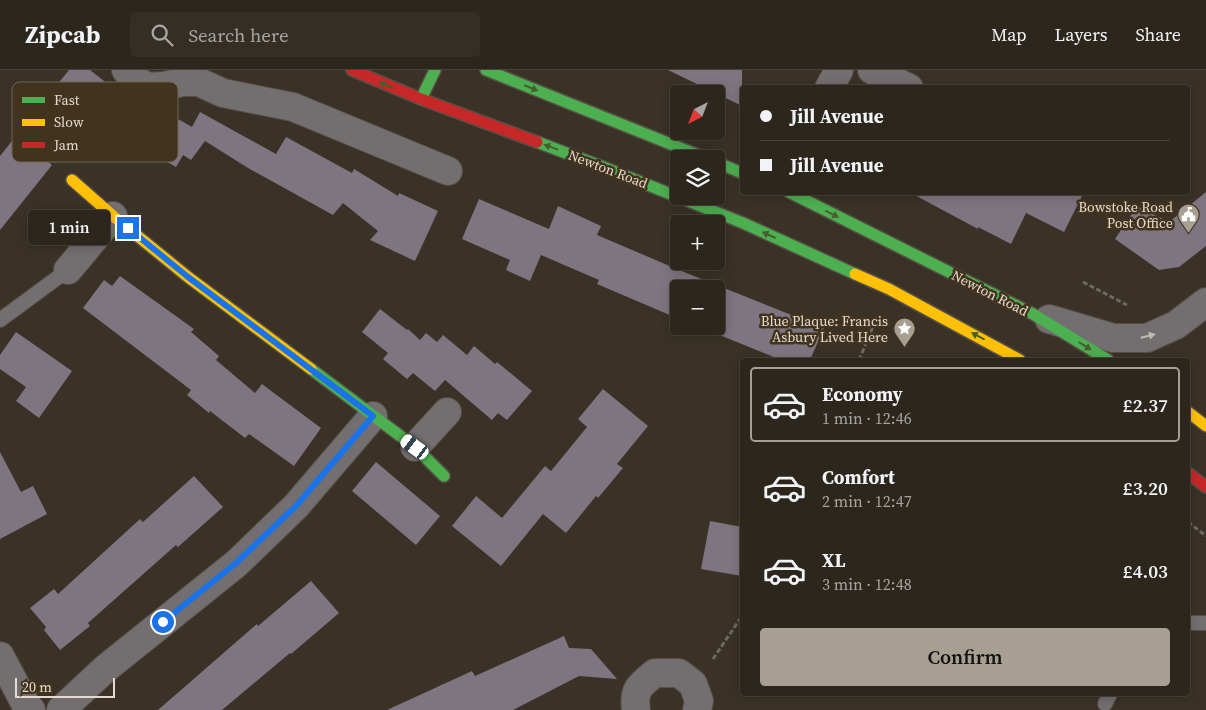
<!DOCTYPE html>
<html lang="en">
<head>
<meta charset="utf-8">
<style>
	:root { --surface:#2c261c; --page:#342e25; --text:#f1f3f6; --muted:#a6a5a3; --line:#48433b; --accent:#a89f93 }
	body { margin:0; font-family:"Source Serif 4",serif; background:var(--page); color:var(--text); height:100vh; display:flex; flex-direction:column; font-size:19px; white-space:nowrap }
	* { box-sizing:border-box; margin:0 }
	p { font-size:16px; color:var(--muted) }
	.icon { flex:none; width:28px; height:28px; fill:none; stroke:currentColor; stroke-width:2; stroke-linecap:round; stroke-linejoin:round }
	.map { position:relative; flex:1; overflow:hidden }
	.side { position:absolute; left:740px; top:288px; width:450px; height:338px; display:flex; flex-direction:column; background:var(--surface); border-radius:5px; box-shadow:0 2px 12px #0003,0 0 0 1px var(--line) }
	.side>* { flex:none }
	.guide { position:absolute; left:740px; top:15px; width:450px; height:110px; border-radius:5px; box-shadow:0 2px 12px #0003,0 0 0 1px var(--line); display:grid; align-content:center; height:110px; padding:0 20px; background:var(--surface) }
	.needle { width:32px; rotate:222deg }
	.fabs { position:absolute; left:670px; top:15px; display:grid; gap:10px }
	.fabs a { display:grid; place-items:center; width:55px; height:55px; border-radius:5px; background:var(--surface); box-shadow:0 2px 12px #0003,0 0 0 1px var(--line); font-size:25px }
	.scale { position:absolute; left:15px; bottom:12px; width:100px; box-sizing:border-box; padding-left:5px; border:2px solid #e4dacd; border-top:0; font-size:14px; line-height:18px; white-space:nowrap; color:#e4dacd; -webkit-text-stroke:4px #42331e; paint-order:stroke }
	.end { position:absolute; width:22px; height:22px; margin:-11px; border:6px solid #1a73e8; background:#fff; box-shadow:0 0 0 2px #fff }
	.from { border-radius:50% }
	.bubble { position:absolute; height:35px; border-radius:5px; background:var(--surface); box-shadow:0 2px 12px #0003,0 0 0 1px var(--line); font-size:16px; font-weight:600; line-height:35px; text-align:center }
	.car { position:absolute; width:15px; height:30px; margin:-15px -8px; border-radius:6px; box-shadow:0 0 4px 1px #0007; background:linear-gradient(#fff 24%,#345 0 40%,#fff 0 76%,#345 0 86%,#fff 0) }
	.guide b { display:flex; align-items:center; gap:18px; height:48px; font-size:19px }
	.guide b+b { border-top:1px solid var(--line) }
	.guide i { width:12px; height:12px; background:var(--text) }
	ul { padding:9px 0 0; list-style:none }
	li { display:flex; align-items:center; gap:15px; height:75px; margin:0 10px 8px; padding:0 10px; border:2px solid transparent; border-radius:5px }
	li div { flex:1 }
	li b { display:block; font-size:19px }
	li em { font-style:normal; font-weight:600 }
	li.active { border-color:var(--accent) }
	li>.icon { width:45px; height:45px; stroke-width:1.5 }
	.primary-button { display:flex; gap:10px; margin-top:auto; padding:10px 20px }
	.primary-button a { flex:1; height:58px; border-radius:5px; background:var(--accent); color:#111; font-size:20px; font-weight:600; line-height:58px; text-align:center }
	header { display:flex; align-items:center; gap:30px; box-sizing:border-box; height:70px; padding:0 25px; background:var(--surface); border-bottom:1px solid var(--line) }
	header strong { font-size:24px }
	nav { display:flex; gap:28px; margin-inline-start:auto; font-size:18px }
	.search { width:350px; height:45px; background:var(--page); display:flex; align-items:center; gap:12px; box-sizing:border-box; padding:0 18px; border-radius:5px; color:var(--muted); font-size:19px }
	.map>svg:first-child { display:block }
	.building { fill:#7e7580 }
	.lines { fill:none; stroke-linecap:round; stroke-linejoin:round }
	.lane-casing { stroke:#574f46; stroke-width:16 }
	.street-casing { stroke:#574f46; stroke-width:30 }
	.fast-casing { stroke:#574f46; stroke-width:14 }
	.slow-casing { stroke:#574f46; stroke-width:14 }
	.jam-casing { stroke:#574f46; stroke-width:14 }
	.path { stroke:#6e6965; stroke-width:3; stroke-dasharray:5 2.5; stroke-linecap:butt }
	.lane { stroke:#736e6f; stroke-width:14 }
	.street { stroke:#736e6f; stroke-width:28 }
	.fast { stroke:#4caf50; stroke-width:11 }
	.slow { stroke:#ffc107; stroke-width:11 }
	.jam { stroke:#c62828; stroke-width:11 }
	.oneway { fill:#465e30 }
	.oneway2 { fill:#c2bab1 }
	.route { stroke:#1a73e8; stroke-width:6 }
	.labels { text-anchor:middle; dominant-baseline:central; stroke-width:5; stroke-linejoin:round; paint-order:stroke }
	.street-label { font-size:14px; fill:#e4dacd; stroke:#42331e }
	.poi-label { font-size:14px; fill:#e4dacd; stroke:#42331e; text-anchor:end }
	.key { fill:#42331e; stroke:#736553; stroke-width:1 }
	.key-label { font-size:14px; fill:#e4dacd }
</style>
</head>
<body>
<header>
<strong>Zipcab</strong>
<div class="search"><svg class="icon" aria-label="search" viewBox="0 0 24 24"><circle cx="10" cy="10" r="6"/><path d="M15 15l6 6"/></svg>Search here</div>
<nav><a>Map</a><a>Layers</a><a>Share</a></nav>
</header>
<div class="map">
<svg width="1206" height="640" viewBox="0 0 1206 640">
	<rect width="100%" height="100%" fill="#3a3226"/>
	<path class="building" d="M69,0H90L151,48L157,37L192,57L200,42L276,84L286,67L352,103L354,99L398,126L399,123L438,141L415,191L370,170L378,161L343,133L333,145L248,98L205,71L191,90L183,85L176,97L122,66L113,82L87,66L94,54L52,21Z
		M668,0H742V36Z
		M16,66L52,95L0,160V86Z
		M909,122H1084L1064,162L1026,143L1011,174L978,157V159Z
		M1206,122V176L1179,197L1159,200L1115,169L1137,136L1169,152Z
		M479,129L549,159L558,136L601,156L597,165L679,200L824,258L810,290H781L697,256H716V219H679V249L597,214L599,210L541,185L530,211L506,200L510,190L462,169Z
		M120,206L194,259L191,262L219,286L216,290L255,323L262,314L282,329L321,358L294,396L249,364L245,368L210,341L209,343L187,325L191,320L83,238L104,210L112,216Z
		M380,239L407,260L408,259L420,270L426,263L437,272L443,265L467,285L474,276L495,294L497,292L532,321L507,350L498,343L492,350L445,310L435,321L413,303L407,309L383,289L388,283L362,262Z
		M16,262L72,301L39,348L16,331L26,317L0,299V285Z
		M603,319L648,356L617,394L623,398L598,428L596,426L566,463L543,444L501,496L452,456L476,426L502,448L545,396L551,401L587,357L578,349Z
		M0,382L21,422L33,416L47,444L0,469Z
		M376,392L440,446L416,475L352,421Z
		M194,406L223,437L178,477L176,475L88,553L90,556L60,580L44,560L46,557L30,538L54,519L58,524L140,449L143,452Z
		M710,451L742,457V506L701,499Z
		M311,511L339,543L291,584L290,583L222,640H158L257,554L258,556Z
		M564,566L569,578L591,579L617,609L579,606L513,640H387L472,601L475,606Z"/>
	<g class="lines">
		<defs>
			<path id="lane" d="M0,250L68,200
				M1188,553H1206
				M1105,634L1111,622"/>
			<path id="street" d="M126,0L135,10L148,17L164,16L183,12H199L223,23L293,37L448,101
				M872,0L909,18
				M829,18L839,0
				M68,200L113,146
				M1049,249L1113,268H1147L1176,255L1206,232
				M415,377L447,342
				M0,586L26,635L31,640
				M61,640L105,599L237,493L296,436L373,346
				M636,640C633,619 640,615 655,603H679L693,614L699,631L697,640"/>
			<path id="fast" d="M486,0L708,89
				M421,29L435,0
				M537,72L603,97L743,153L855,204
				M716,92L742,103
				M789,122L1033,244L1108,290
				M311,299L415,377L444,406"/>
			<path id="slow" d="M72,110L113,146L188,207L311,299
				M855,204L889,219L1020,290
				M1188,342L1206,356"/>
			<path id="jam" d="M352,0L421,29L537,72
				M1188,403L1206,417"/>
		</defs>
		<use href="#lane" class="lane-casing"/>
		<use href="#street" class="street-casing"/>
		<use href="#fast" class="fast-casing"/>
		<use href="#slow" class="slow-casing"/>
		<use href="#jam" class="jam-casing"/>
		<path class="path" d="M1083,212L1127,235
			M859,290L877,247
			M1188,452L1206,466
			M713,589L742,546"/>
		<use href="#lane" class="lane"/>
		<use href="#street" class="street"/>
		<use href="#fast" class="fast"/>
		<use href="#slow" class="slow"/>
		<use href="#jam" class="jam"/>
	</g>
	<defs><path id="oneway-solid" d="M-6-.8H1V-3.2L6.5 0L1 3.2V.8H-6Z" transform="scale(1.25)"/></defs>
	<g class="oneway">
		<use href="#oneway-solid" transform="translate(386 15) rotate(-157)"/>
		<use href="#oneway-solid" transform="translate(531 18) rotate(22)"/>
		<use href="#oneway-solid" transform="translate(551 77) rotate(-160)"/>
		<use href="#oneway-solid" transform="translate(832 144) rotate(26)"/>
		<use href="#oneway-solid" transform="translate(769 165) rotate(-156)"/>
		<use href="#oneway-solid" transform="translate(978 266) rotate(-152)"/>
		<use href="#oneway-solid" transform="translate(1085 276) rotate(32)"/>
	</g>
	<use class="oneway2" href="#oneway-solid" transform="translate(1148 266) rotate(-14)"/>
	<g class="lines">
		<path class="route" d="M128,158L188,207L373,346L296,436L236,493L163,552"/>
	</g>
	<defs>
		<symbol id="civic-pin" viewBox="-11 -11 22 30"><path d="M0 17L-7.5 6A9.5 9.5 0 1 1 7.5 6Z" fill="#a89f93" stroke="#42331e"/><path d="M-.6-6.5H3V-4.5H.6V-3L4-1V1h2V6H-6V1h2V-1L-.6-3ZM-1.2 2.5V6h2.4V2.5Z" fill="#fff"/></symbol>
		<symbol id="sight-pin" viewBox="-11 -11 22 30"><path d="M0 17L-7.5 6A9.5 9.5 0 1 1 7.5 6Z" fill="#a89f93" stroke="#42331e"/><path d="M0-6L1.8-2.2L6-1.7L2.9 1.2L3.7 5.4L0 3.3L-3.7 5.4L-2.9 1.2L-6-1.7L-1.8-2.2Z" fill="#fff"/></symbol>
	</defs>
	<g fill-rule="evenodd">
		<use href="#civic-pin" x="1176" y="132" width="25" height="34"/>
		<use href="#sight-pin" x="892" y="246" width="25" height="34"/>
	</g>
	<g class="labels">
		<g class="street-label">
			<text transform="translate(608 99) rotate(21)">Newton Road</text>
			<text transform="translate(990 223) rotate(27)">Newton Road</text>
		</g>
		<g class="poi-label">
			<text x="1173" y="137">Bowstoke Road<tspan x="1173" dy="16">Post Office</tspan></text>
			<text x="888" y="251">Blue Plaque: Francis<tspan x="888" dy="16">Asbury Lived Here</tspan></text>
		</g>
	</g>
	<rect x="12" y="12" width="166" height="80" rx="8" class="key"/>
	<rect x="22" y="27" width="23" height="6" fill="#4caf50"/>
	<rect x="22" y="49" width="23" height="7" fill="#ffc107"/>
	<rect x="22" y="72" width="23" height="6" fill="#c62828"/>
	<g class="key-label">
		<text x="54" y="35">Fast</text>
		<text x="54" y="57">Slow</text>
		<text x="54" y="80">Jam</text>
	</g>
</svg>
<div class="fabs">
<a><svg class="needle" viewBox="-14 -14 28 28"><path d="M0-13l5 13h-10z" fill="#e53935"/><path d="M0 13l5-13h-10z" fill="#a6a5a3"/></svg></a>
<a><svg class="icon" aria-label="layers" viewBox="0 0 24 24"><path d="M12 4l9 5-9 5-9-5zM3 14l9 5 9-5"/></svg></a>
<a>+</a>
<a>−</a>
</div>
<div class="scale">20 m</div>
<i class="end from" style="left:163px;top:552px"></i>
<i class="end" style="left:128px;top:158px"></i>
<div class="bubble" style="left:28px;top:140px;width:82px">1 min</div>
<i class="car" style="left:415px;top:377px;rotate:306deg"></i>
<div class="guide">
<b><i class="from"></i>Jill Avenue</b>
<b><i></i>Jill Avenue</b>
</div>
<section class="side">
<ul>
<li class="active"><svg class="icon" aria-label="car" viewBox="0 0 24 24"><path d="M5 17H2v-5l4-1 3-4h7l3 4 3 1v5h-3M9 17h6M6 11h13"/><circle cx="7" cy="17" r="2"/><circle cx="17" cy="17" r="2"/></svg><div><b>Economy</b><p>1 min · 12:46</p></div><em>£2.37</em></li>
<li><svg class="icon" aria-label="car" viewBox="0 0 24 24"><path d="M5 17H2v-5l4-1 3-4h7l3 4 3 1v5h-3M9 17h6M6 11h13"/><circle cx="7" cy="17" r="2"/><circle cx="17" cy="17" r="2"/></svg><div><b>Comfort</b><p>2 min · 12:47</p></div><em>£3.20</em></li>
<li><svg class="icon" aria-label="car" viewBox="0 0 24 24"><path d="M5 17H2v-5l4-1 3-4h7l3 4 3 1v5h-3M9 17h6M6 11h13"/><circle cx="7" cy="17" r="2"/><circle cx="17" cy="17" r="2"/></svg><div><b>XL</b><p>3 min · 12:48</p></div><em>£4.03</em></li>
</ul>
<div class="primary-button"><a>Confirm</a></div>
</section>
</div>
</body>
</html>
